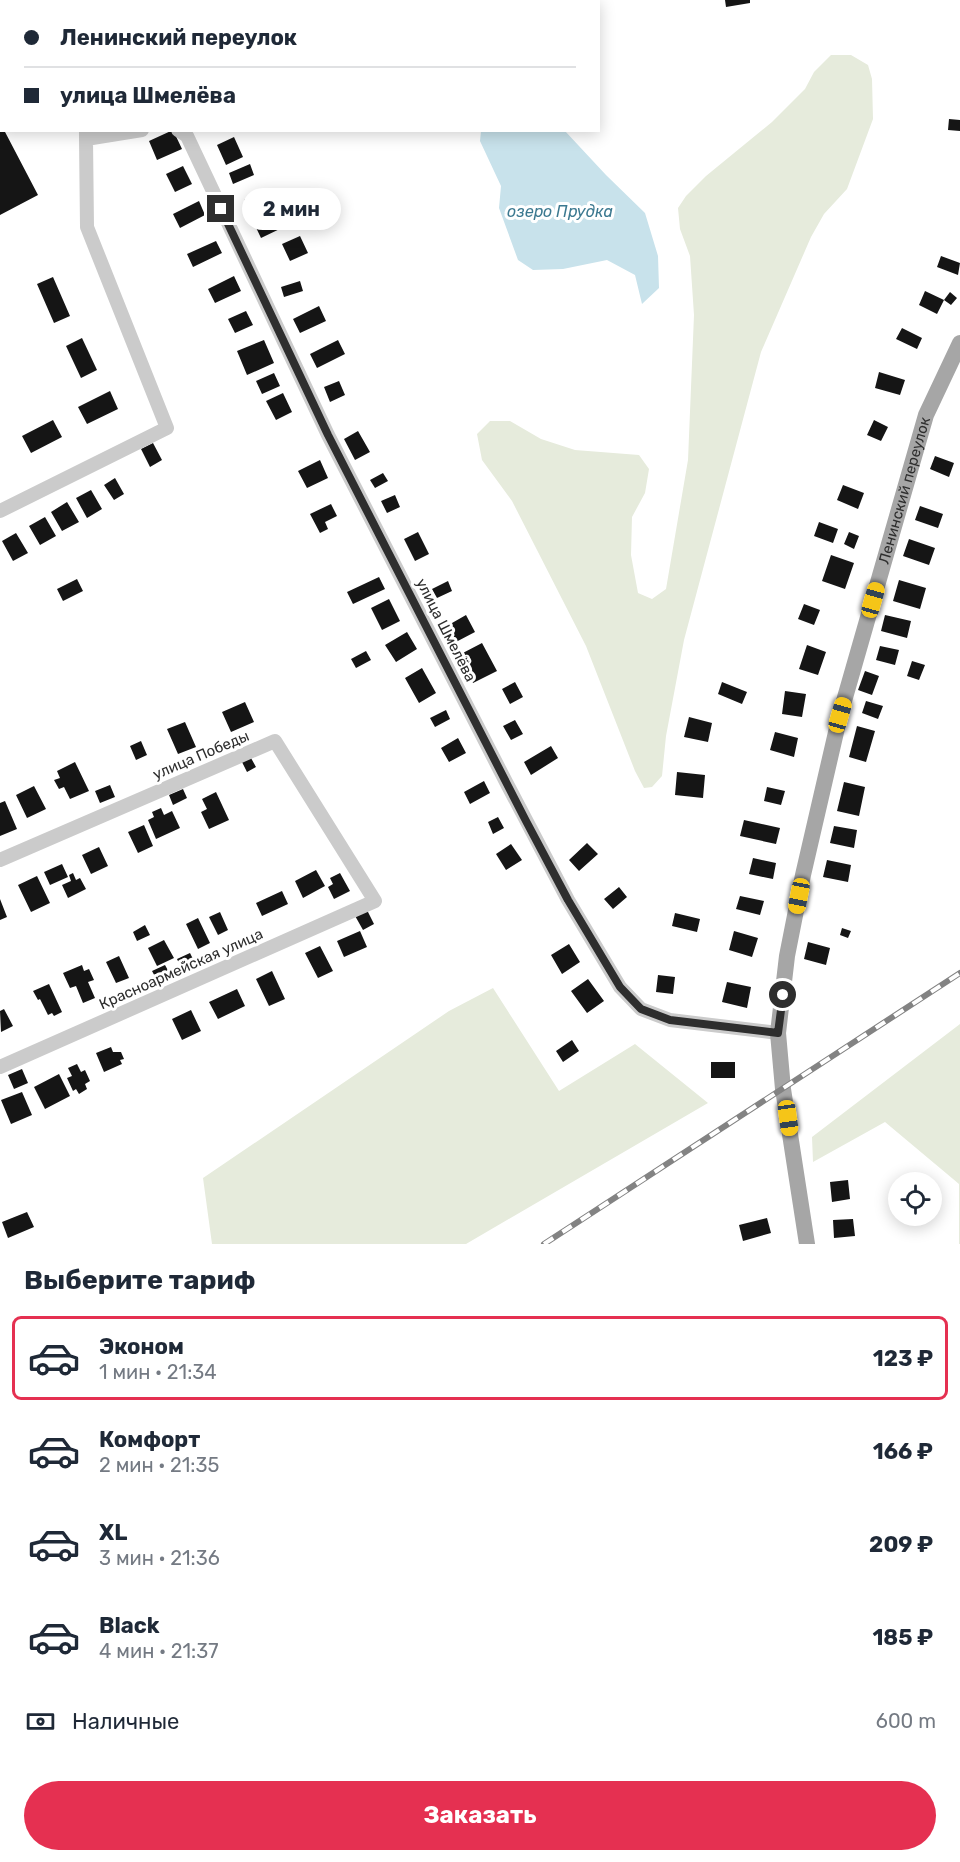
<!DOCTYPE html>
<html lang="ru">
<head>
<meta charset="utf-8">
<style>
	:root { --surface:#fff; --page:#f6f6f7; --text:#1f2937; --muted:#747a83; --line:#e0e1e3; --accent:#e53051 }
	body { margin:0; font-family:Rubik,sans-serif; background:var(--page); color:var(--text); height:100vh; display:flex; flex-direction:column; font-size:22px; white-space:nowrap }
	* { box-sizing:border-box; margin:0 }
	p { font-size:20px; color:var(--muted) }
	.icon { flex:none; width:33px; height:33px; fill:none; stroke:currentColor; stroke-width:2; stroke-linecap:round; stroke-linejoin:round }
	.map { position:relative; height:1244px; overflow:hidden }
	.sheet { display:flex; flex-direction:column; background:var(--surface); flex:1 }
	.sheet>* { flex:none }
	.top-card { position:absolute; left:0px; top:0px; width:600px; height:132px; box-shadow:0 3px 15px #0003; display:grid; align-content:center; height:132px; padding:0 24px; background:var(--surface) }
	.tools { position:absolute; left:888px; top:1172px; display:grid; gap:12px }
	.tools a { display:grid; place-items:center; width:54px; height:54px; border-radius:50%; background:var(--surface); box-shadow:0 3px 15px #0003; font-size:30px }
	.end { position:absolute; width:27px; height:27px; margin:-14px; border:8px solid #2e2e2e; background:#fff; box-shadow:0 0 0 3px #fff }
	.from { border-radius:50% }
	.bubble { position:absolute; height:42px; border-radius:21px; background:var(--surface); box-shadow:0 3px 15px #0003; font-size:20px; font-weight:700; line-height:42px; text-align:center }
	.car { position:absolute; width:18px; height:36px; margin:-18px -9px; border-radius:8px; box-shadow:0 0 4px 2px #0007; background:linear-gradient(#f5c518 24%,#345 0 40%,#f5c518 0 76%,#345 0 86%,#f5c518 0) }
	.top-card b { display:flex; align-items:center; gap:21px; height:57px; font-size:22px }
	.top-card b+b { border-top:2px solid var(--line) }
	.top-card i { width:15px; height:15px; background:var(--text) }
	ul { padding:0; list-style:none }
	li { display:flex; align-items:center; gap:18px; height:84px; margin:0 12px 9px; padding:0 12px; border:3px solid transparent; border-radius:9px }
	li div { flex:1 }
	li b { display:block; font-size:22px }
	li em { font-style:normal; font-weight:700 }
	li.current { border-color:var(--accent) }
	li>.icon { width:54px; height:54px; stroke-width:1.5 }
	h2 { padding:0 24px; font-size:27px; line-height:72px }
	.pay { display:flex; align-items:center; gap:15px; height:66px; padding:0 24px; font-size:22px }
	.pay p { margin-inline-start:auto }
	.primary-button { display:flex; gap:12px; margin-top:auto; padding:12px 24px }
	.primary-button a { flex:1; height:69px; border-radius:36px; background:var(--accent); color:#fff; font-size:24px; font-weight:700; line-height:69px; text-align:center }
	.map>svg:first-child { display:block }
	.green { fill:#e6ebdc }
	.water { fill:#c8e2eb }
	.building { fill:#151515 }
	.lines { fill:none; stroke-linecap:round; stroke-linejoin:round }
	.minor { stroke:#cbcbcb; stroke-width:14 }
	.major { stroke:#a6a6a6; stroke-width:16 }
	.highway { stroke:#959595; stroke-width:20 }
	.rail-casing { stroke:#838383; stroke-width:6 }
	.rail { stroke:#fff; stroke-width:4; stroke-dasharray:11; stroke-linecap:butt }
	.route { stroke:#2e2e2e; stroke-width:8 }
	.labels { text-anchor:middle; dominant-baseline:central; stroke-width:6; stroke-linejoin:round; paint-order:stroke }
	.street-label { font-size:15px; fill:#2e2e2e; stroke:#fff }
	.water-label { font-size:16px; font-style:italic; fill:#3c7990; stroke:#fff }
</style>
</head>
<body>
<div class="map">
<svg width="960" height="1244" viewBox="0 0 960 1244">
	<rect width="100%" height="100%" fill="#fff"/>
	<path class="green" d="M831,55H851L868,65L872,79L873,119L847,189L824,214L811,237L761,352L684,640L666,736L662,776L652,787L644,788L635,771L586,646L512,501L482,460L477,434L490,421H510L541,439L575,450L639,455L649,469L645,493L632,517L631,555L638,593L652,599L666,589L688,460L694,315L690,256L680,229L678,208L686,196L706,176L772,122L805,89L814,72Z
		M493,988L559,1091L635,1044L708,1103L466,1244H212L203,1178L449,1011Z
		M960,1024V1244H959V1184L885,1122L813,1162L812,1137Z"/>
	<path class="water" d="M481,131H565L606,175L645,213L658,256L659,288L642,304L635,275L607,260L563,269L533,270L518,260L499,208L501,186L480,141Z"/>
	<path class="building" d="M725,0H750V3L726,7Z
		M949,119L960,120V131L948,130Z
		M0,130H4L38,195L0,215Z
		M173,130L182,149L157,160L149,141Z
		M234,137L243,157L226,165L217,145Z
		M250,164L254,175L233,184L229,173Z
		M183,166L192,184L175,192L166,174Z
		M266,191L270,203L249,212L244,200Z
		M199,201L205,215L180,228L173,214Z
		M280,209L288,225L261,238L253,221Z
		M300,236L308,253L290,261L282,244Z
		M216,241L222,253L193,267L187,254Z
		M941,256L960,263L958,275L937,267Z
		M234,276L241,291L215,303L208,289Z
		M53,277L70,316L54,323L37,284Z
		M300,281L303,291L284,297L281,287Z
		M925,291L944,300L937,314L919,305Z
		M950,292L957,298L951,305L944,300Z
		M319,306L326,321L300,333L293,319Z
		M246,311L253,325L235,333L228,319Z
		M902,328L922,338L917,349L896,339Z
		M82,338L97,370L81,378L66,346Z
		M264,340L274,363L247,375L237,351Z
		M338,340L345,354L317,368L310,354Z
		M879,372L905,380L900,395L875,388Z
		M274,373L280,386L262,394L256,381Z
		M339,381L345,395L330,402L324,387Z
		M110,391L118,409L87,424L78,407Z
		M283,393L292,412L276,420L266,401Z
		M53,420L62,437L31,453L22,436Z
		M874,420L888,427L881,441L867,435Z
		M358,431L370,452L355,460L344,439Z
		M153,443L162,460L150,467L141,449Z
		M935,456L954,463L949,477L930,469Z
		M320,460L328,478L307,488L298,471Z
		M383,473L388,481L375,488L370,480Z
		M115,478L124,494L114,500L104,485Z
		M843,485L864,493L858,509L837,500Z
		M91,490L102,509L87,518L76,498Z
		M395,495L400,507L387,513L381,501Z
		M67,502L79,522L62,531L51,512Z
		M331,504L337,516L325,522L328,529L320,533L310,514Z
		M920,506L943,514L938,528L915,520Z
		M45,517L56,536L40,545L29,526Z
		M819,522L838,529L833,543L814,536Z
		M418,532L429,554L415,561L404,539Z
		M849,532L859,536L854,549L844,544Z
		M16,533L28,553L13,561L2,541Z
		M909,539L935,548L929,565L903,556Z
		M831,555L854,563L845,589L822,581Z
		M379,577L385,589L353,604L347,592Z
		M77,579L83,591L63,601L57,589Z
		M899,580L926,588L920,609L893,601Z
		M448,581L452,591L437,598L432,589Z
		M389,599L400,621L382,630L371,608Z
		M804,604L820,610L814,625L798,619Z
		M466,615L475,632L454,643L445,627Z
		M885,615L911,621L907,638L881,631Z
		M407,632L417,649L396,662L385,645Z
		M482,643L497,671L473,683L459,655Z
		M807,645L826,652L818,675L799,669Z
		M880,646L899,650L895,665L876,660Z
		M366,651L371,660L356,668L351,659Z
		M912,661L925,665L919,680L907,676Z
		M422,668L436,693L419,703L405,678Z
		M865,671L879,676L872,695L858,690Z
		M515,682L523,697L510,704L502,689Z
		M722,682L747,692L742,704L718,694Z
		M785,691L806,694L802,717L782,714Z
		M866,701L883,706L878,719L862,713Z
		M245,702L254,722L231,732L222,712Z
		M446,710L450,719L435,727L430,718Z
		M689,717L712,723L708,742L684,737Z
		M515,720L523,734L511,740L503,726Z
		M185,722L196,747L178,754L167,729Z
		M857,726L875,731L866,762L849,757Z
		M775,732L798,738L794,757L770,750Z
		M458,738L466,753L449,762L441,748Z
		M141,741L147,755L136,760L130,746Z
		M551,746L558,758L531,775L524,762Z
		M251,758L256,767L247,772L242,762Z
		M75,762L89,791L70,799L64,787L59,789L54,780L60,778L57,771Z
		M677,772L705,775L703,798L675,795Z
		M484,781L490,793L470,804L464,792Z
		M844,782L865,787L859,816L837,811Z
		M110,785L115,797L100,803L95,791Z
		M34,786L46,809L27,818L16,795Z
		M767,787L785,791L781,805L764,801Z
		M183,789L187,798L173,805L169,795Z
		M216,792L229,820L209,829L201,812L207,809L202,799Z
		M5,801L17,829L0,836V803Z
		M161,808L164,815L172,811L180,828L156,839L148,820L154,817L152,812Z
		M498,817L504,828L493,834L488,822Z
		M744,820L780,828L776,844L740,836Z
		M144,825L153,846L138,853L128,832Z
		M834,826L857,830L854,848L830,843Z
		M587,843L598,854L579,871L569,860Z
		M511,844L522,860L506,870L496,854Z
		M99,847L108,866L91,874L82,855Z
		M753,858L776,863L773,879L749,874Z
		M827,860L851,865L848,882L823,877Z
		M62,864L68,877L50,885L44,872Z
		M316,870L325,886L303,898L295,881Z
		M73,873L76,880L80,878L86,889L68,898L62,885L71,881L69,875Z
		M340,873L350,891L334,899L328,887L333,884L330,878Z
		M37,876L50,903L31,912L18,885Z
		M619,887L627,897L613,909L604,899Z
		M282,891L288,904L262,916L256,903Z
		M740,896L764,901L760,915L736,909Z
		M0,899L7,917L0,920Z
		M366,908L374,924L363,930L354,914Z
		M220,912L228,930L218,935L209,917Z
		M675,913L700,919L697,932L672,926Z
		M198,918L210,943L198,949L186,924Z
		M145,925L150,935L137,941L133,932Z
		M842,928L851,931L848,938L840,935Z
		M360,931L367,947L344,957L337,941Z
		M734,931L758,938L752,957L729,950Z
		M164,940L174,958L157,966L148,948Z
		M808,942L830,948L826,965L804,959Z
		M569,944L580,962L562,974L551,955Z
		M320,946L333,971L318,978L305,953Z
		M190,953L196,965L183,972L177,959Z
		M119,956L129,978L116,983L106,962Z
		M82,965L84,971L89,969L94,980L88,982L95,998L83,1003L76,986L70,988L63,973Z
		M165,965L171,976L158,982L152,971Z
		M272,971L285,999L269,1006L256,979Z
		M658,975L675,977L673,994L656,992Z
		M588,979L604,1001L587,1013L571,991Z
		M727,982L751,987L747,1008L722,1002Z
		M49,984L62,1012L54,1016L52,1013L48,1015L40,999L38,1000L33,991Z
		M237,989L245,1006L218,1019L209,1002Z
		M4,1009L13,1026L1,1032L0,1011Z
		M191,1010L201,1031L182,1040L172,1019Z
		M572,1040L579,1051L563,1062L556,1051Z
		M111,1047L113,1052H121L124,1059L120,1060L122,1064L104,1072L96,1053Z
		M711,1062H735V1078H711Z
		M77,1064L81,1072L85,1070L90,1081L85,1084L87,1089L79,1094L76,1089L73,1091L67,1078L72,1076L68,1068Z
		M22,1069L28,1083L14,1089L8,1075Z
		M59,1074L70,1096L45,1109L34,1087Z
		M22,1092L32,1115L11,1124L1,1100Z
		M848,1180L850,1199L832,1202L830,1182Z
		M27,1212L34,1227L8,1238L2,1222Z
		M767,1218L771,1233L743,1241L739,1225Z
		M853,1219L855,1236L834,1238L833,1220Z"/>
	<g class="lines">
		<path class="minor" d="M178,130L187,136L328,435L506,782L568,900L620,987L641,1009L670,1020L778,1033
			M86,132V139L142,130
			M0,511L167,428L87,227L86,139
			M0,860L275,741L375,901L0,1067"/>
		<path class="major" id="s1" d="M807,1244L783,1089L778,1033L787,956L803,875L840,715L926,415L960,343"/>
		<path class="highway" d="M117,2L123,0
			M0,41L2,40"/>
		<defs>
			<path id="rail" d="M544,1244L960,973"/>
		</defs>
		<use href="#rail" class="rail-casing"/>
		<use href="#rail" class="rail"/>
	</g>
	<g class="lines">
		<path class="route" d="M221,209L328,435L526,821L568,900L620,987L641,1009L670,1020L778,1033L783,995"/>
	</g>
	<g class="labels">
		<g class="street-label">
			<text stroke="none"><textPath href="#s1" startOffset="771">Ленинский переулок</textPath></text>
			<text transform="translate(446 630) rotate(63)">улица Шмелёва</text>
			<text transform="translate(201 755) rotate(-23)">улица Победы</text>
			<text transform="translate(181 969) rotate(-24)">Красноармейская улица</text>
		</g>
		<g class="water-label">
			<text x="560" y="211">озеро Прудка</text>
		</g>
	</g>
</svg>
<div class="tools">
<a><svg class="icon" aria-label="locate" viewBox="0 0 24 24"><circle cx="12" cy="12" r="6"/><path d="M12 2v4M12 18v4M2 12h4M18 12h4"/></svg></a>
</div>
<i class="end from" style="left:783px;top:995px"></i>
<i class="end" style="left:221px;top:209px"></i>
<div class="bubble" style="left:242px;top:188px;width:99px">2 мин</div>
<i class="car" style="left:873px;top:600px;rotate:16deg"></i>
<i class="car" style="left:840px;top:715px;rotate:16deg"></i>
<i class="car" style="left:799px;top:896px;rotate:191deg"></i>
<i class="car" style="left:788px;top:1118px;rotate:172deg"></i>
<div class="top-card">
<b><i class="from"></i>Ленинский переулок</b>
<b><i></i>улица Шмелёва</b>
</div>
</div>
<section class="sheet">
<h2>Выберите тариф</h2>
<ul>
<li class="current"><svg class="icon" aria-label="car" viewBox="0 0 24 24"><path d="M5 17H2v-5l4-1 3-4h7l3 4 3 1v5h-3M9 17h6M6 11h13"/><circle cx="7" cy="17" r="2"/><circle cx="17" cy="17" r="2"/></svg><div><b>Эконом</b><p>1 мин · 21:34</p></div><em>123 ₽</em></li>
<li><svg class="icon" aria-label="car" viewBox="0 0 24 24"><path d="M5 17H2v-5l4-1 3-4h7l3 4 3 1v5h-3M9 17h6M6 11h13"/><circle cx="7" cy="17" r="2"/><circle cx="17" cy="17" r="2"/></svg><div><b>Комфорт</b><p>2 мин · 21:35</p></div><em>166 ₽</em></li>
<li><svg class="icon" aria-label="car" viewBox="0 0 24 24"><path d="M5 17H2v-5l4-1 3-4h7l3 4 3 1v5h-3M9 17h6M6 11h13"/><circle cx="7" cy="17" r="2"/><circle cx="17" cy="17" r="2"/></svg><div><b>XL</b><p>3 мин · 21:36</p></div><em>209 ₽</em></li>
<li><svg class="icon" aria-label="car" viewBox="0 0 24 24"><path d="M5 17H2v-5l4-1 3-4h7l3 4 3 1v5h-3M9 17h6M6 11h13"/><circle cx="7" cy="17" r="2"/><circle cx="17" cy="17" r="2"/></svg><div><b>Black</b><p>4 мин · 21:37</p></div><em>185 ₽</em></li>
</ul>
<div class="pay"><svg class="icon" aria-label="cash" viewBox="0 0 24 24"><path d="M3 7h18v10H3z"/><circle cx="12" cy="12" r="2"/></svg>Наличные<p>600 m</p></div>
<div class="primary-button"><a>Заказать</a></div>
</section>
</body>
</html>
